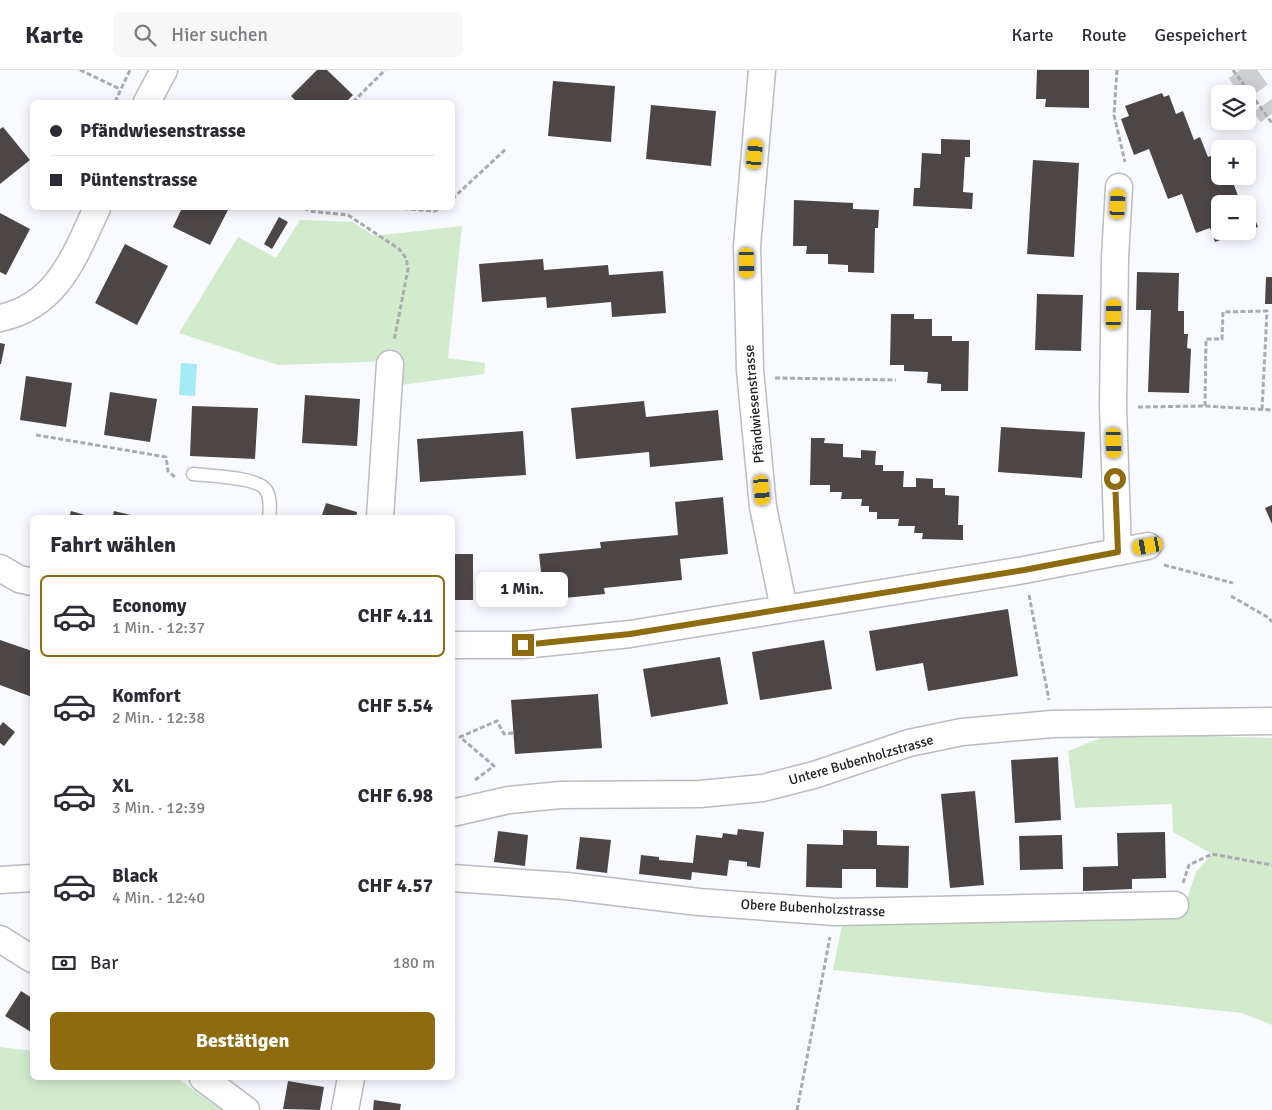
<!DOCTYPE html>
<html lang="de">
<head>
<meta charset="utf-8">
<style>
	:root { --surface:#fff; --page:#f7f7f7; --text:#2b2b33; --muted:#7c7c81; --line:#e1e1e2; --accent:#8f6b10 }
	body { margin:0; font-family:Signika,sans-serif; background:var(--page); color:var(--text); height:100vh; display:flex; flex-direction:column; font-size:19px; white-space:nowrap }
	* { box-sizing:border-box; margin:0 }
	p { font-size:16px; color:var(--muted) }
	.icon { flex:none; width:28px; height:28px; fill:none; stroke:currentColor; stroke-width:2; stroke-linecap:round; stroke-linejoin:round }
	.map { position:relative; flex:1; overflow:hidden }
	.drawer { position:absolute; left:30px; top:445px; width:425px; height:565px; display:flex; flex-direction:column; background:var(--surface); border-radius:8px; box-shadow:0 2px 12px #0003 }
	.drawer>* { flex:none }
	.top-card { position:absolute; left:30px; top:30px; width:425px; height:110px; border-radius:8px; box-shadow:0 2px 12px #0003; display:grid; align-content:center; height:110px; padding:0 20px; background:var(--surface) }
	.tools { position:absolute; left:1211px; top:15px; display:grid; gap:10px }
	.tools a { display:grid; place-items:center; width:45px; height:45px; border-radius:8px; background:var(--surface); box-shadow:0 2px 12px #0003; font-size:25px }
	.end { position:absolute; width:22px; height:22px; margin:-11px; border:6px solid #8f6b10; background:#fff; box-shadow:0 0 0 2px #fff }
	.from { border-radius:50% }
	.bubble { position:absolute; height:35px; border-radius:8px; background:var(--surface); box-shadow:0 2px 12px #0003; font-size:16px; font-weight:800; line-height:35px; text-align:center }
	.car { position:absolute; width:15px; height:30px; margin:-15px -8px; border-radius:6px; box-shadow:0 0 4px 1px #0007; background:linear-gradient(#f5c518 24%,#345 0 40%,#f5c518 0 76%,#345 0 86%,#f5c518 0) }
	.top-card b { display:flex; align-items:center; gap:18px; height:48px; font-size:19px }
	.top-card b+b { border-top:1px solid var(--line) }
	.top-card i { width:12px; height:12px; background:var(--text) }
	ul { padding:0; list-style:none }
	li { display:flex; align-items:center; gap:15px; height:82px; margin:0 10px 8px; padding:0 10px; border:2px solid transparent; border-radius:8px }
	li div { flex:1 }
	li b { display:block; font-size:19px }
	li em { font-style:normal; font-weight:800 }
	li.selected { border-color:var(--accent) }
	li>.icon { width:45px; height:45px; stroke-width:1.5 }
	h2 { padding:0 20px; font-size:22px; line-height:60px }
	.pay { display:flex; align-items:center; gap:12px; height:55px; padding:0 20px; font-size:19px }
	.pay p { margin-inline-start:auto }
	.button { display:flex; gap:10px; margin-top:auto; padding:10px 20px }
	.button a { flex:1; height:58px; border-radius:8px; background:var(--accent); color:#fff; font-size:20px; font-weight:800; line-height:58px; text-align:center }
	header { display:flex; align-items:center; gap:30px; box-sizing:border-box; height:70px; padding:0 25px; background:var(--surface); border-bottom:1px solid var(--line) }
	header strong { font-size:24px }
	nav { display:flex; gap:28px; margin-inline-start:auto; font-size:18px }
	.search { width:350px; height:45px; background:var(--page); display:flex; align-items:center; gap:12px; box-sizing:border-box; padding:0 18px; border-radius:8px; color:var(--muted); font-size:19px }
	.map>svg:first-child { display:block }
	.green { fill:#d2ebcd }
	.water { fill:#a5eaf7 }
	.building { fill:#4c4746 }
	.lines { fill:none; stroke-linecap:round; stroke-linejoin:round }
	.motorway-tunnel { stroke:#cdcfd3; stroke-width:28; stroke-dasharray:28 14; stroke-linecap:butt }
	.service-casing { stroke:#babcc1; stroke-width:15 }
	.minor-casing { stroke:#babcc1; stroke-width:29 }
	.path { stroke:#a9abaf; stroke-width:3; stroke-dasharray:5 2.5; stroke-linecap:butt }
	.service { stroke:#fff; stroke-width:12 }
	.minor { stroke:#fff; stroke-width:26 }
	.route { stroke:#8f6b10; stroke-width:6 }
	.labels { text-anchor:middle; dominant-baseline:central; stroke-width:5; stroke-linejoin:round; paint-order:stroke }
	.street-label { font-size:14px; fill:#202123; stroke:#fff }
</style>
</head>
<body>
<header>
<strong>Karte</strong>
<div class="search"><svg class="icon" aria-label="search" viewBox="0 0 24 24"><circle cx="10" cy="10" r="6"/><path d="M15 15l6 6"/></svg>Hier suchen</div>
<nav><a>Karte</a><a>Route</a><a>Gespeichert</a></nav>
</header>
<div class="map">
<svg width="1272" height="1040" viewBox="0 0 1272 1040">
	<rect width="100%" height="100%" fill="#f8faff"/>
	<path class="green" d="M300,150L353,152L374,166L462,156L448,288L485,293L484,304L393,316L394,291L278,295L179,263L238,167L276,188Z
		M1113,663L1272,668V955L1242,943L833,900L843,851L1181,846L1196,802L1212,784L1173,762L1172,734L1075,738L1068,681Z
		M0,977L32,981V1008H177L222,1040H0Z"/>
	<path class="water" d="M181,293L197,294L195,326L179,325Z"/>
	<path class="building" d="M317,0H327L353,25L346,32H297L291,26Z
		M1037,0H1089V38L1045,37L1046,29H1036Z
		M553,11L615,16L611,72L548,66Z
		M1162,23L1164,27L1169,25L1176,44L1183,41L1194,70L1200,67L1208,87L1216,84L1220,95V106H1224L1226,112L1232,110L1240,131L1247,128L1258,157L1248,160V134H1220V161H1244L1215,172L1210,158L1196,163L1182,124L1168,129L1149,79L1134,85L1121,49L1129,46L1125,36Z
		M651,35L716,41L711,96L646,89Z
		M3,57L30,90L0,114V59Z
		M941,69L970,70V87H965L963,122L973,123L972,139L913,136L914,118H920L922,83L941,84Z
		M1033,90L1079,93L1074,187L1027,184Z
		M794,130L853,133V139L879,140L878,158H875L874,203L848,202V195L828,194V184H806L807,176H793Z
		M182,138H229L210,175L173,157Z
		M0,143L30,159L6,205L0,202Z
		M279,147L288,152L272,179L264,174Z
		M125,174L168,196L137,255L95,233Z
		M543,189L544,200L608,195L609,205L663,201L666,243L612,247L611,232L547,238L546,227L482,232L479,194Z
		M1137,202L1179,203L1178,241H1184V264H1188L1187,278L1191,279L1189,323L1148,322L1151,240H1136Z
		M1266,207H1272V234H1265Z
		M1037,224L1083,225L1081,281L1035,280Z
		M891,244H914V249H932V266H952V271H969L968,321H941V314L927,313L928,302L904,301V295H890Z
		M0,273L5,274L1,294H0Z
		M26,306L72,313L66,357L20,350Z
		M110,322L157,329L150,372L104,365Z
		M305,325L360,329L357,376L302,373Z
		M644,331L646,347L718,340L723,390L650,397L649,382L576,389L571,338Z
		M192,336L258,338L255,389L190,386Z
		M1001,357L1085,362L1082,408L998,402Z
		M523,361L526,405L420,412L417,369Z
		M811,368H825L824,373L843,374V387L861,388V380L876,381L875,395H883V401H904L903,417H916V408L933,409V418H945V425L959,426L958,455H963V470L922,469L923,463H914L915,456H898L899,449H877V442H869V436H861L862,429H841L842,422H830V415H810Z
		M723,427L728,484L680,489L682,510L604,518L605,524L544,530L539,484L601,478L600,472L678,465L675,432Z
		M326,433L357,442L356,448H321Z
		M1272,435V454L1265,438Z
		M71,441L92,447V448H69Z
		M114,441L131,445L130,448H112Z
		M452,484H473V530H452Z
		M1008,539L1018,606L928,621L923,593L876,601L869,561Z
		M0,570L32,581V627L0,615Z
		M824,570L832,619L760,630L752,582Z
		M720,587L728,634L651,647L643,599Z
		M598,624L602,678L515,684L511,630Z
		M3,652L15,662L4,676L0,673V656Z
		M1058,687L1061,750L1015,753L1011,690Z
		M975,721L984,815L950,818L941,724Z
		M738,759L764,762L760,798L747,796V792L729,790L727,806L692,802L691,810L639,804L641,785L659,787V790L693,793L696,765L722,768L723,763L737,765Z
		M843,760L877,761V775L909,776L908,818L876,817V799H842V818L806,817L807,774L843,775Z
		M498,761L528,765L525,796L494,792Z
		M1165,762L1166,808L1132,809V819L1083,821V797L1118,796L1117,763Z
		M1062,765L1063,799L1020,800L1019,766Z
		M580,767L611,770L607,803L576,799Z
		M21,921L32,928V959L31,962L5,946Z
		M288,1011L324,1017L320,1040L283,1039Z
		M374,1030L401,1034L400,1040H373Z"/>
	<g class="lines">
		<path class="motorway-tunnel" d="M1240,0L1272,44"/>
		<defs>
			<path id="service" d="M193,404C209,406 258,407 266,420C271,428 270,439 269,448"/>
			<path id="minor" d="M762,0L747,176L750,300L763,437L784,539L1024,500L1148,476
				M147,32L164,0
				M0,248C58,236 75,185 97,138
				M380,448L390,294
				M1118,482L1113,337L1115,188L1119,117
				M0,498L19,509L32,512
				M452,575H523L630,564L784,539
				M452,743L509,730L561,725L700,724L763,718L814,705L909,673L962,662L1052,654L1272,651
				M452,808L566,816L699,832L835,842L1175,835
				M0,810L32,808
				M0,869L32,889
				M203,1008L246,1040
				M345,1040L351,1008"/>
		</defs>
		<use href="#service" class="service-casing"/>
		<use href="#minor" class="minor-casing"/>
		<path class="path" d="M80,0L120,19
			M1117,0L1114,45L1125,92
			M1233,0L1272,53
			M115,32L130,0
			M353,32L385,0
			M452,129L507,78
			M304,138L309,141L348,145L399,179L406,188L408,199L394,271
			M396,138L434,141L443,138
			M775,308L896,310
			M1205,336L1206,269H1222L1223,242L1267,241L1262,340
			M1138,337L1205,336L1272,340
			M36,365L166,387L168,401L176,408
			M1164,495L1233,513
			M1029,525L1049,630
			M1231,526L1269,548L1272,552
			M475,710L494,696L460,667L497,651L504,664L513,663
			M1183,813L1189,795L1212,784L1272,795
			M797,1040L830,867"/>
		<use href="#service" class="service"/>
		<use href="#minor" class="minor"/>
	</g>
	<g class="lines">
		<path class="route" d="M523,575L630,564L1024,500L1118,482L1115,409"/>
	</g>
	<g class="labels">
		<g class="street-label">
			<text transform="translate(754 334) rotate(-95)">Pfändwiesenstrasse</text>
			<text transform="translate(861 690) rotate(-16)">Untere Bubenholzstrasse</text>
			<text transform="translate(813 838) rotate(3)">Obere Bubenholzstrasse</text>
		</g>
	</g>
</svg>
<div class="tools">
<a><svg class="icon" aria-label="layers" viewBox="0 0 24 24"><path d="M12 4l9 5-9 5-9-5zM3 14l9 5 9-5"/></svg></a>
<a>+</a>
<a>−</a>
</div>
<i class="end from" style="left:1115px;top:409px"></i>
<i class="end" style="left:523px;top:575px"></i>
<div class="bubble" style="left:476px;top:502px;width:92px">1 Min.</div>
<i class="car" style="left:755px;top:84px;rotate:5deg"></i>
<i class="car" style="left:1118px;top:134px;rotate:3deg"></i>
<i class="car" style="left:747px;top:193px;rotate:179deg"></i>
<i class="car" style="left:1114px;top:244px;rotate:1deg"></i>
<i class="car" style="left:1114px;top:373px;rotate:178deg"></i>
<i class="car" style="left:762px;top:420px;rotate:175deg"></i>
<i class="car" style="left:1148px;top:476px;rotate:260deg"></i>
<div class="top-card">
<b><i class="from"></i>Pfändwiesenstrasse</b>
<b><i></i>Püntenstrasse</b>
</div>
<section class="drawer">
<h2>Fahrt wählen</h2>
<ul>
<li class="selected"><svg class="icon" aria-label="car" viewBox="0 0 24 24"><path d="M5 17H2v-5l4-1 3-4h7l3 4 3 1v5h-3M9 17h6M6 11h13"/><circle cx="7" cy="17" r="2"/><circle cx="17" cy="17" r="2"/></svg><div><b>Economy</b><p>1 Min. · 12:37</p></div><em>CHF 4.11</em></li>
<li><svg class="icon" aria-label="car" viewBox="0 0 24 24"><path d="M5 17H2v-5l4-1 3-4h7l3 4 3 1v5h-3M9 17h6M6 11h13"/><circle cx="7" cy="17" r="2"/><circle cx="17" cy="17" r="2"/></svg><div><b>Komfort</b><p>2 Min. · 12:38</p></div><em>CHF 5.54</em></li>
<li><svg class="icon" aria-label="car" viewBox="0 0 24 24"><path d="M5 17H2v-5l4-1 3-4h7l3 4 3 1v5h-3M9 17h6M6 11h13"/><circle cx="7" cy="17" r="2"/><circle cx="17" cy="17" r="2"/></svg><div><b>XL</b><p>3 Min. · 12:39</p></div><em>CHF 6.98</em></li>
<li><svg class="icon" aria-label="car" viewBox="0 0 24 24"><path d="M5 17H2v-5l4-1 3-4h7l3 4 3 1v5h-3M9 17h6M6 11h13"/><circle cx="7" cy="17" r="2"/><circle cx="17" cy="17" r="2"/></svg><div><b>Black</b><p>4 Min. · 12:40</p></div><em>CHF 4.57</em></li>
</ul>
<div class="pay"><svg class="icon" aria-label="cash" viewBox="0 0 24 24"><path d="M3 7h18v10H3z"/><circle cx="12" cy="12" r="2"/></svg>Bar<p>180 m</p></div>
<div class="button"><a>Bestätigen</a></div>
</section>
</div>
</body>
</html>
